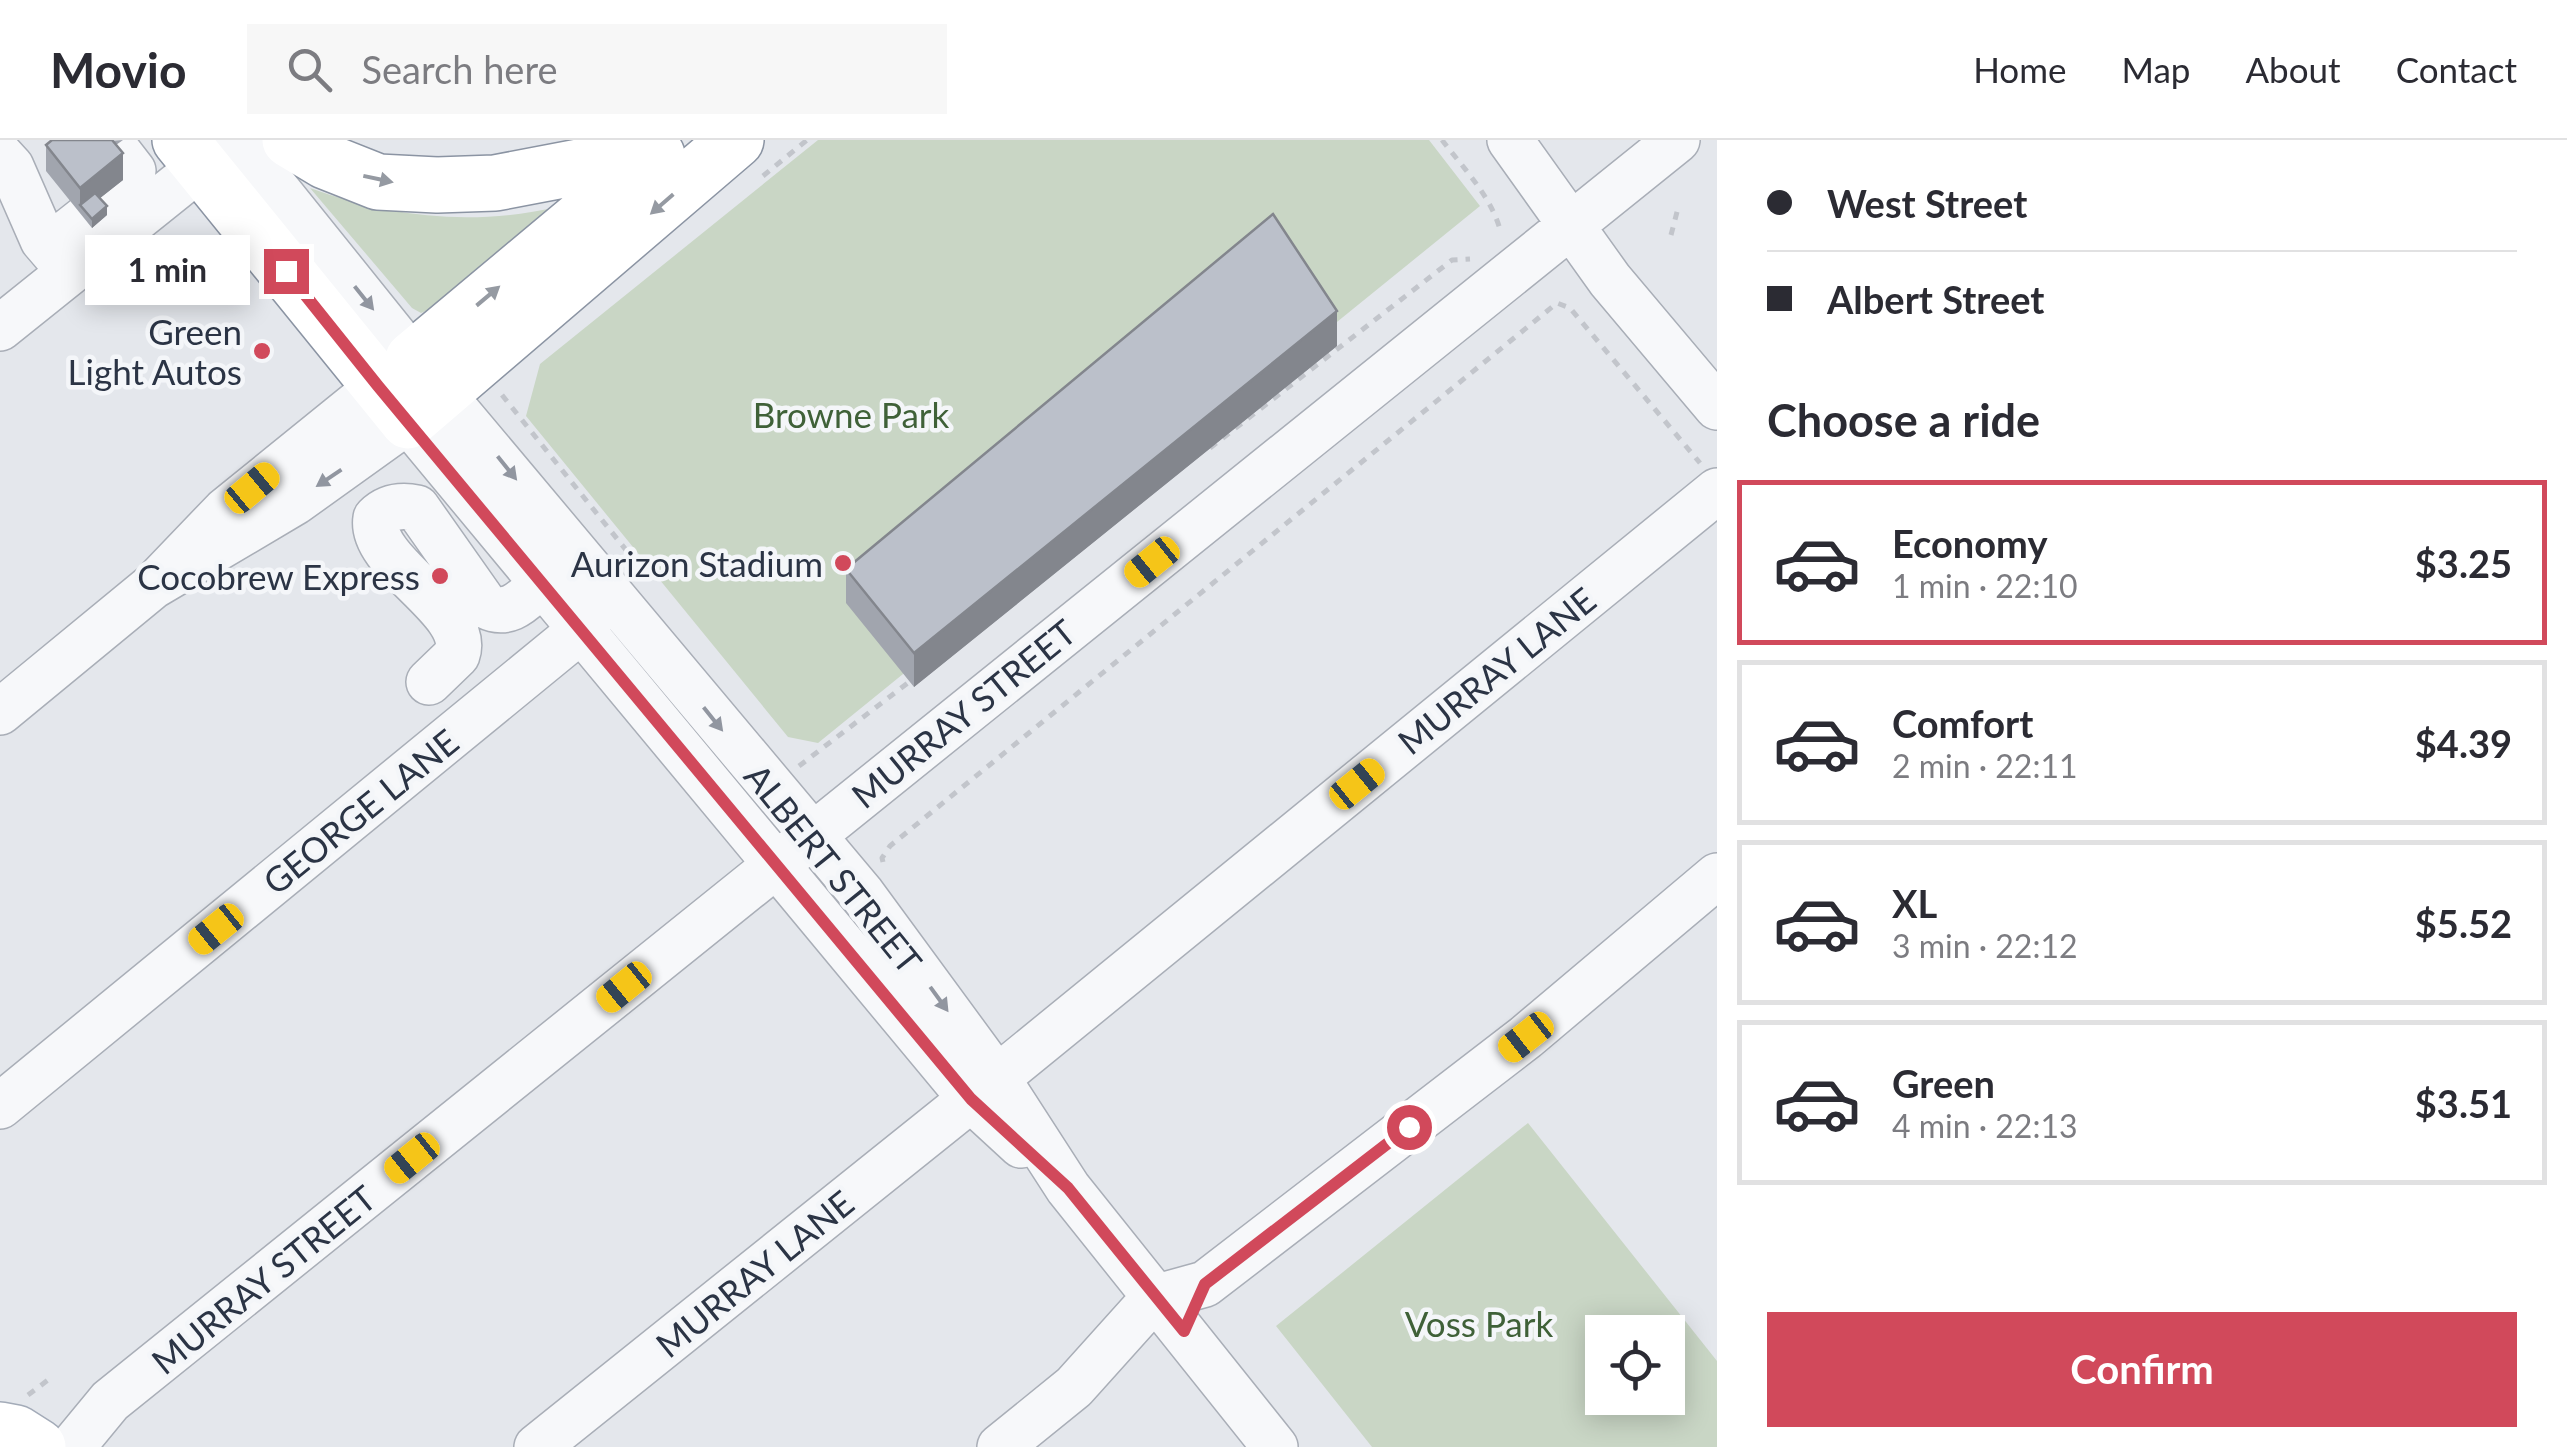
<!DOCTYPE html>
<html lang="en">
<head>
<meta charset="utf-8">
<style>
	:root { --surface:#fff; --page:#f7f7f7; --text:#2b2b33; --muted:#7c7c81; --line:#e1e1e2; --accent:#d1495b }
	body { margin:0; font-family:Lato,sans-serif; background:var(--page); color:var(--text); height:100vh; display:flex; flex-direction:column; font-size:38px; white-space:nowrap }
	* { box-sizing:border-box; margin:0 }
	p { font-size:32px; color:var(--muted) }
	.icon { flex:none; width:55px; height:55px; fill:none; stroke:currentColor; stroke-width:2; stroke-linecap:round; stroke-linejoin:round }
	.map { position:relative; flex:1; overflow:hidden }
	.drawer { display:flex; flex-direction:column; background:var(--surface); width:850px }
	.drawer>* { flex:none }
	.guide { display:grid; align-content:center; height:220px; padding:0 50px; background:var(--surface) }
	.controls { position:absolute; left:1585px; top:1175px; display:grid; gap:20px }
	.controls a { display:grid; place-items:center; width:100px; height:100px; border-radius:0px; background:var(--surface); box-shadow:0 5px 25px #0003; font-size:50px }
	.end { position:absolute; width:45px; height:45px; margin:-22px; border:12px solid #d1495b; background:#fff; box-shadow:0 0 0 5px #fff }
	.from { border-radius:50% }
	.bubble { position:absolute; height:70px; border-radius:0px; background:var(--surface); box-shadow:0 5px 25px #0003; font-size:32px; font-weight:700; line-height:70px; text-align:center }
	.car { position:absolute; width:30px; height:60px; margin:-30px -15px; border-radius:12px; box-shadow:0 0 8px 2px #0007; background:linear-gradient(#f5c518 24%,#345 0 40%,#f5c518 0 76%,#345 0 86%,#f5c518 0) }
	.guide b { display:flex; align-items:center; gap:35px; height:95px; font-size:38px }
	.guide b+b { border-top:2px solid var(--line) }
	.guide i { width:25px; height:25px; background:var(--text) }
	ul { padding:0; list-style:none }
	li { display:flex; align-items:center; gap:30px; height:165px; margin:0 20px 15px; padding:0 30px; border:5px solid var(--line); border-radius:0px }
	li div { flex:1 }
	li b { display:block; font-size:38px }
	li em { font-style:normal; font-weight:700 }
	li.current { border-color:var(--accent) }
	li>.icon { width:90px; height:90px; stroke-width:1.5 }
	h2 { padding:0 50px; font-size:45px; line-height:120px }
	.cta { display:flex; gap:20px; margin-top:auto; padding:20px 50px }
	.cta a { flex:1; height:115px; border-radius:0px; background:var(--accent); color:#fff; font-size:40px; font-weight:700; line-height:115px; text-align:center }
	header { display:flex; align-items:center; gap:60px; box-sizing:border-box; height:140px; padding:0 50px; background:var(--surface); border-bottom:2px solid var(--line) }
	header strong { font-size:48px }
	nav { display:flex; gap:55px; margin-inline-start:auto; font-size:35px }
	.search { width:700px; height:90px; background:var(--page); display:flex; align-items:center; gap:25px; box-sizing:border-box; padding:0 35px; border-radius:0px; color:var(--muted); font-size:38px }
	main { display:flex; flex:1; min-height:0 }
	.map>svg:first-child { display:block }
	.green { fill:#c9d6c5; fill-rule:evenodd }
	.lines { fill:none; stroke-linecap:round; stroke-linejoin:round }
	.minor-casing { stroke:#a9aeb7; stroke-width:48 }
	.major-casing { stroke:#a3abb8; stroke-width:58 }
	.highway-casing { stroke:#8b94a3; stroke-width:58 }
	.path { stroke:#c2c5cb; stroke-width:5; stroke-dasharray:8 8; stroke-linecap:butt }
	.minor { stroke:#f7f8fa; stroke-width:45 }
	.major { stroke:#fff; stroke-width:55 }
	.highway { stroke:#fff; stroke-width:55 }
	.wall { fill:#a1a5ae }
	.shaded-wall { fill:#83868d }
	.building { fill:#bbc0ca; stroke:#83868d; stroke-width:2.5 }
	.oneway { fill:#959aa2 }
	.oneway2 { fill:#9196a0 }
	.route { stroke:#d1495b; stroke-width:12 }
	.poi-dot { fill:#d1495b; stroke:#f4f6f9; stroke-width:4 }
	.labels { text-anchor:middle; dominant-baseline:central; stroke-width:9; stroke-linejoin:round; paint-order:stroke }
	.poi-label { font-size:35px; fill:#2b3445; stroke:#f4f6f9; text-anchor:end }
	.park-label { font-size:35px; fill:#3f6138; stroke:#f4f6f9 }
	.street-label { font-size:35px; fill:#2b3445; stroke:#f4f6f9 }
</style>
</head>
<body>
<header>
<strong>Movio</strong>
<div class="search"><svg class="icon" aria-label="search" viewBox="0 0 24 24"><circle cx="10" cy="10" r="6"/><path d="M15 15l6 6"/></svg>Search here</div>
<nav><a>Home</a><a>Map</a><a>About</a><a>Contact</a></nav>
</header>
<main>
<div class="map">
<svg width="1717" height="1307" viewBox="0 0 1717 1307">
	<rect width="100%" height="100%" fill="#e4e7ec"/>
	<path class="green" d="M818,0H1429L1480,66L818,603L788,597L526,276L540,224Z
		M310,48C392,78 473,86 558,67L433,168L421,173L412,168Z
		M1528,983L1717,1221V1307H1372L1276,1186ZM1602,1192H1668V1258H1602Z"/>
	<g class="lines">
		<defs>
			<path id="minor" d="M237,0L413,219L862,754L997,938L1068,1048L1275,1307
				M1510,0L1610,140L1717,267
				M0,15L11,27L43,100L67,128
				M49,107L125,47L133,31L109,0
				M0,188L202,26
				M153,446L295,362L408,281L971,959L1021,1005
				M429,542L457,515C473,470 368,424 376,378C388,366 402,365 417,368L486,466C510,478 524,459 542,444
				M0,572L153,446L225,371L404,226
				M997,938L1717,351
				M0,966L581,490L595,472L593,466
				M72,1307L110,1261L1677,0
				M537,1307L971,959
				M1000,1307L1074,1247L1154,1158L1205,1144L1526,897L1717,736"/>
			<path id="major" d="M0,1290L16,1293L38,1307"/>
			<path id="highway" d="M180,0L408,281L736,0
				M290,0L325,21L378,42L437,45L495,43L605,22L645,0
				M413,219L657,15"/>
		</defs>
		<use href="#minor" class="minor-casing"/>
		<use href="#major" class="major-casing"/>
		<use href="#highway" class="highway-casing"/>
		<path class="path" d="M1442,0C1464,29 1492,57 1501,93
			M763,36L807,0
			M1671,95L1678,68
			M502,255L642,430
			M1210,308L1452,120L1470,119
			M799,626L913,539
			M883,722L882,718L890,706L1557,163L1570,168L1700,323
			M28,1255L48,1240"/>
		<use href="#minor" class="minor"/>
		<use href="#major" class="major"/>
		<use href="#highway" class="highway"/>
	</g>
	<path class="wall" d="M123,0L116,5L123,40L100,58L107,75L92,88L46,31V5Z
		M1337,206L914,547L846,463V429Z"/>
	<path class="shaded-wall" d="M123,13V40L85,70L80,65V74V48Z
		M107,66V75L92,88V79Z
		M1337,171V206L914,547V513Z"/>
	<path class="building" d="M52,0H112L123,13L80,48L46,5Z
		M95,53L107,66L92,79L80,65Z
		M1273,74L1337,171L914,513L846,429Z"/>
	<defs><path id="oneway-solid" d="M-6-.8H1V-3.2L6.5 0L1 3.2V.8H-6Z" transform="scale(2.5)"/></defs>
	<g class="oneway">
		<use href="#oneway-solid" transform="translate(378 39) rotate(12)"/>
		<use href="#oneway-solid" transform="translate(662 64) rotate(139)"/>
		<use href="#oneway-solid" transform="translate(488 156) rotate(-40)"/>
	</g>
	<g class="oneway2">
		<use href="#oneway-solid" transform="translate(364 158) rotate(51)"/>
		<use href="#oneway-solid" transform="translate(507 328) rotate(51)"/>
		<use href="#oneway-solid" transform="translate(329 338) rotate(146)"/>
		<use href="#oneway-solid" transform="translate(713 579) rotate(51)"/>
		<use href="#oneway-solid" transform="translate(939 859) rotate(54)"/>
	</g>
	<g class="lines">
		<path class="route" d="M286,131L378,246L971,959L1068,1048L1184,1191L1205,1144L1409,987"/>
	</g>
	<g class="poi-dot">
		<circle cx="262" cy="211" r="10"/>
		<circle cx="843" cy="423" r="10"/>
		<circle cx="440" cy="436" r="10"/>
	</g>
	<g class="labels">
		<g class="poi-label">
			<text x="242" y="191">Green<tspan x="242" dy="40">Light Autos</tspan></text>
			<text x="823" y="423">Aurizon Stadium</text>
			<text x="420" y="436">Cocobrew Express</text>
		</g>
		<g class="park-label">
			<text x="851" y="274">Browne Park</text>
			<text x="1479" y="1183">Voss Park</text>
		</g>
		<g class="street-label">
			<text transform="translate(1496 530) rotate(-39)">MURRAY LANE</text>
			<text transform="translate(963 573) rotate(-39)">MURRAY STREET</text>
			<text transform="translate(360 671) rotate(-39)">GEORGE LANE</text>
			<text transform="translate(834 728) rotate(51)">ALBERT STREET</text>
			<text transform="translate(754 1133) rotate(-39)">MURRAY LANE</text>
			<text transform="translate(263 1139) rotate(-39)">MURRAY STREET</text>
		</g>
	</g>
</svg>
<div class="controls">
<a><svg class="icon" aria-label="locate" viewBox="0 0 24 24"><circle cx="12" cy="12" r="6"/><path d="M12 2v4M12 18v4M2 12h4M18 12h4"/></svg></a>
</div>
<i class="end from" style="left:1409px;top:987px"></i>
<i class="end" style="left:286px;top:131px"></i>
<div class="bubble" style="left:85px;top:95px;width:165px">1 min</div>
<i class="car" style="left:252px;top:348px;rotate:50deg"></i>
<i class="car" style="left:1152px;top:422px;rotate:231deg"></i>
<i class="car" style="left:1357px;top:644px;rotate:51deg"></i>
<i class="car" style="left:216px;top:789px;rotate:231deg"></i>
<i class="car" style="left:624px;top:847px;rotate:231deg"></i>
<i class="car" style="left:1526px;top:897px;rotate:232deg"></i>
<i class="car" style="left:412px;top:1018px;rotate:231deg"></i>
</div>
<section class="drawer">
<div class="guide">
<b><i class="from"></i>West Street</b>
<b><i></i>Albert Street</b>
</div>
<h2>Choose a ride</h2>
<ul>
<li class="current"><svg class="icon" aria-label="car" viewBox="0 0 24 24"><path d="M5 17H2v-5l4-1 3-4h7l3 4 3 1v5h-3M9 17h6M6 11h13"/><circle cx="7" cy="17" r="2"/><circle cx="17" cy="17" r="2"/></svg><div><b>Economy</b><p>1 min · 22:10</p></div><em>$3.25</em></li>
<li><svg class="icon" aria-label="car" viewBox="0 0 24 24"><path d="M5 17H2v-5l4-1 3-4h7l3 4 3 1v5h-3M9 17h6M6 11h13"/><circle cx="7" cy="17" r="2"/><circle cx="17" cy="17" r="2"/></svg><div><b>Comfort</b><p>2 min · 22:11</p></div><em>$4.39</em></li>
<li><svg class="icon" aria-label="car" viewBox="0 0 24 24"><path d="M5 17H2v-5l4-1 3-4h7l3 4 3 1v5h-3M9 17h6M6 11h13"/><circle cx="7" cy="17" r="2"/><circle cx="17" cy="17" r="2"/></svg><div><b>XL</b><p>3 min · 22:12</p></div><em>$5.52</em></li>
<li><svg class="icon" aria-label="car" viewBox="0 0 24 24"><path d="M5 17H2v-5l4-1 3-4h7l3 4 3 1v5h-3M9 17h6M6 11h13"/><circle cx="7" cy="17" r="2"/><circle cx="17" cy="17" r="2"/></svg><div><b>Green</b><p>4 min · 22:13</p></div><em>$3.51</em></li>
</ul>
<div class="cta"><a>Confirm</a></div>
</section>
</main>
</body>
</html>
